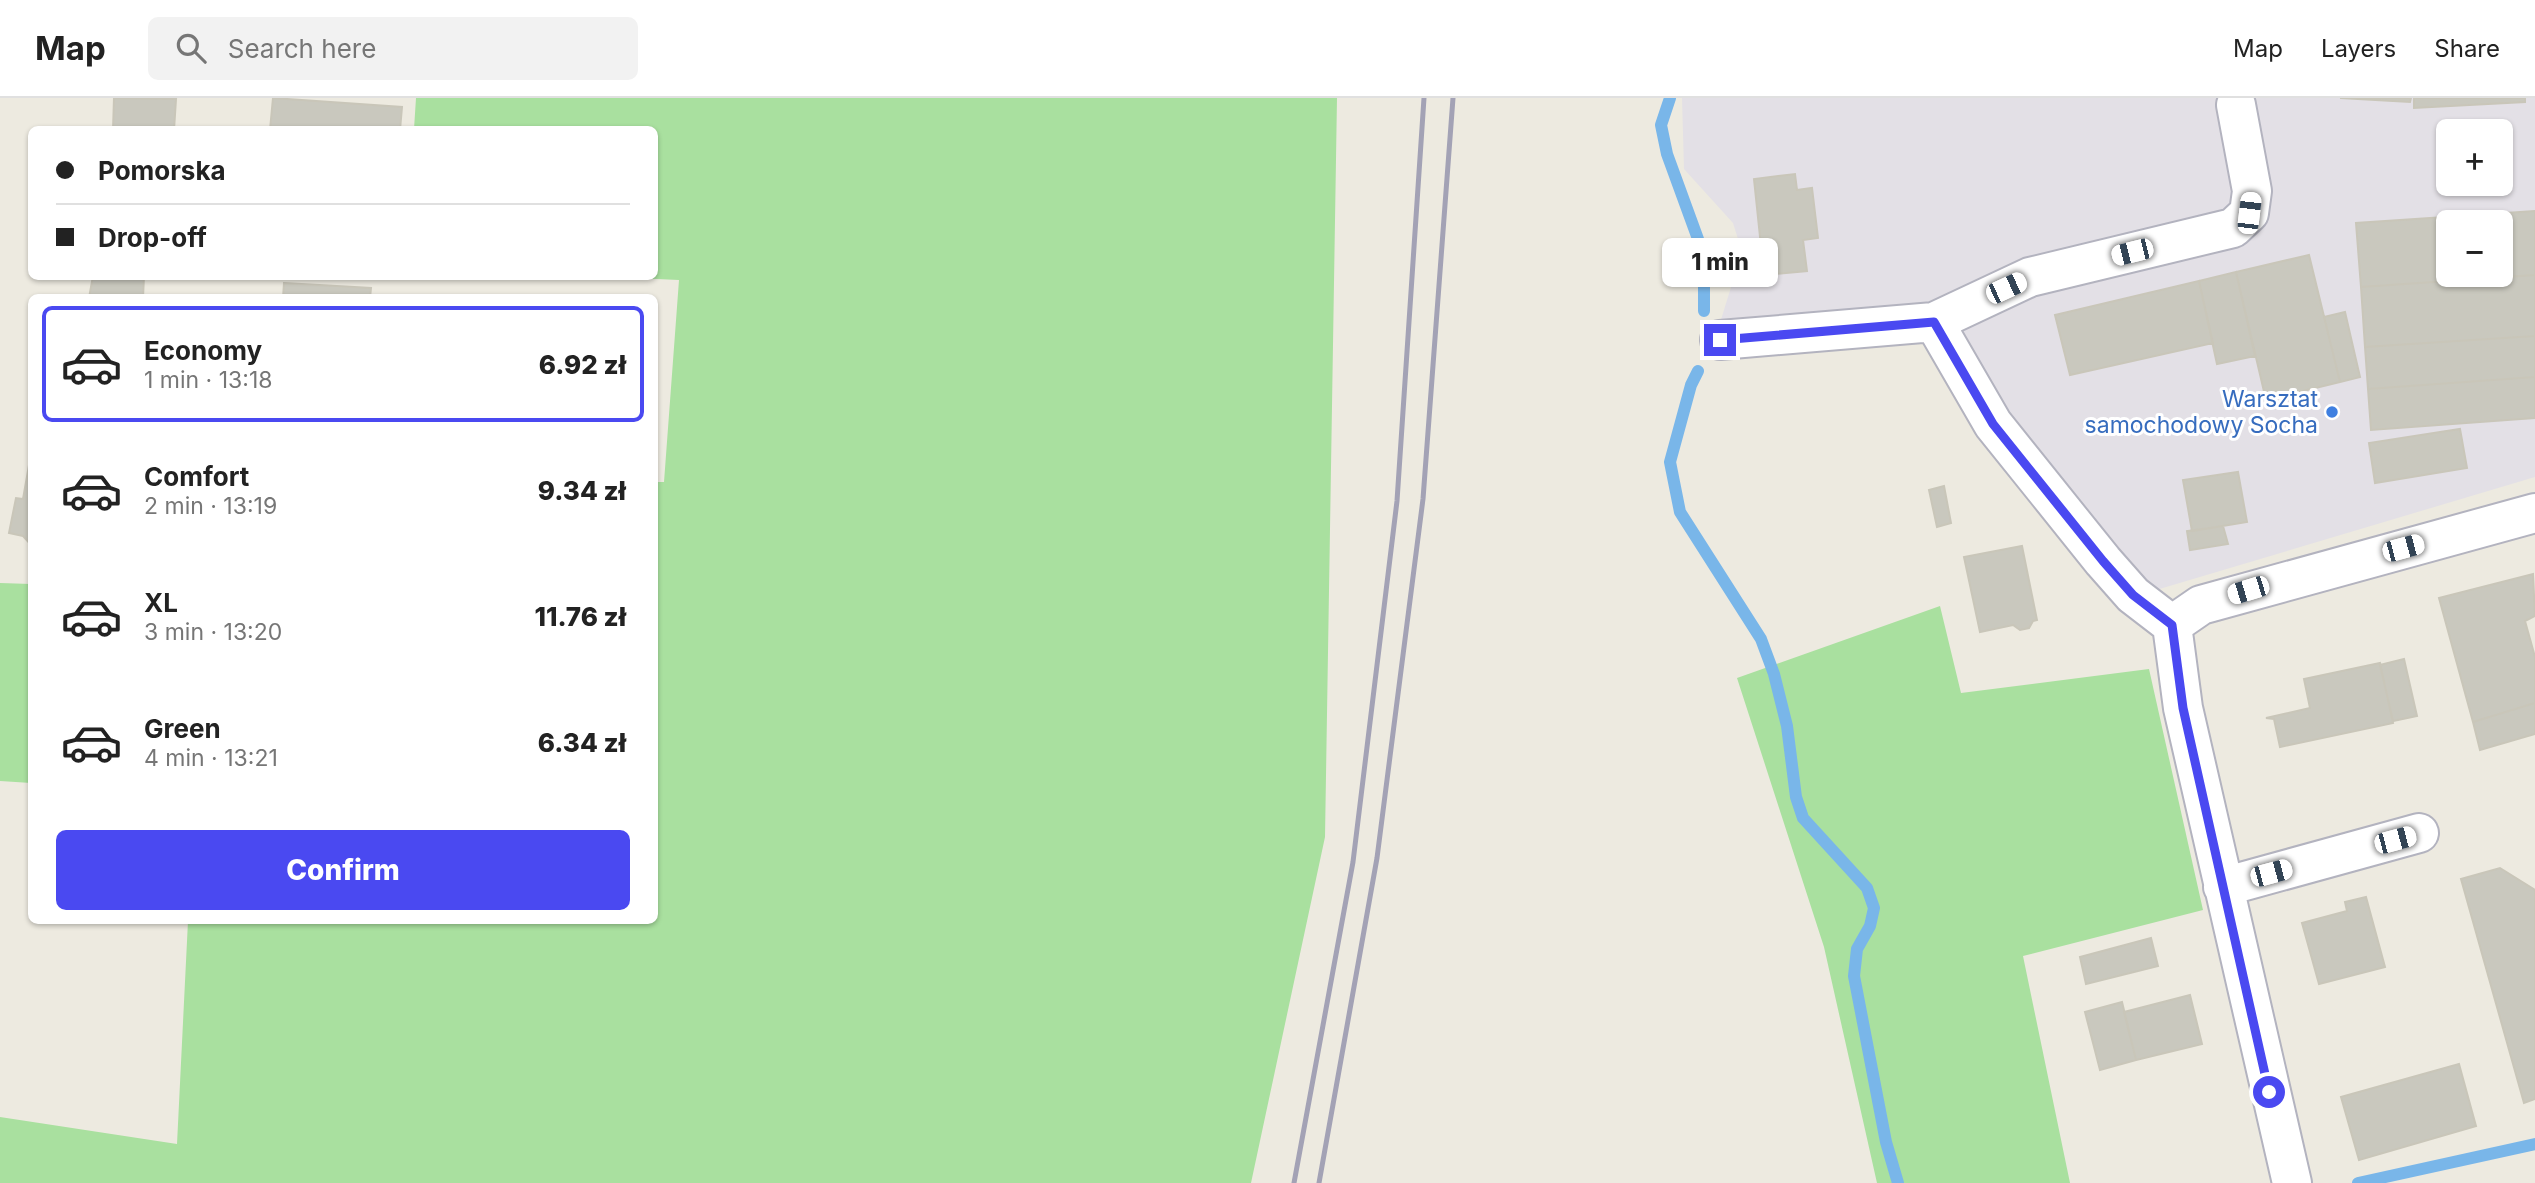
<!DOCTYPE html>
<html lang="en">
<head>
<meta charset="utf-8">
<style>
	:root { --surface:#fff; --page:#f2f2f2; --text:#222; --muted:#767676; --line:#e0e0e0; --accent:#4a49f1 }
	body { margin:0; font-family:Inter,sans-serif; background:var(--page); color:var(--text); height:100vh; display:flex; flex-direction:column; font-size:26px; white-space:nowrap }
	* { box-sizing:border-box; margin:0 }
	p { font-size:23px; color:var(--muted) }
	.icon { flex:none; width:38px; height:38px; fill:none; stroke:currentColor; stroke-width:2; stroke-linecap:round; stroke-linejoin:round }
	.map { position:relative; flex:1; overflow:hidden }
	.details { position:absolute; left:28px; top:196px; width:630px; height:630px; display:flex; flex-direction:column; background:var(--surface); border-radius:10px; box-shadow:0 2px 5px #0004 }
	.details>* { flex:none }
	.banner { position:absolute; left:28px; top:28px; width:630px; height:154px; border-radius:10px; box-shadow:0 2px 5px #0004; display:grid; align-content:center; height:154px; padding:0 28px; background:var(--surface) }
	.fabs { position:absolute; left:2436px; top:21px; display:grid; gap:14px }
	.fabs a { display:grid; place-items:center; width:77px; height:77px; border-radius:10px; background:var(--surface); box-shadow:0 2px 5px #0004; font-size:35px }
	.end { position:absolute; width:32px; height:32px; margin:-16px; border:9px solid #4a49f1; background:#fff; box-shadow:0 0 0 4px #fff }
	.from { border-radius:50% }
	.bubble { position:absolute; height:49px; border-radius:10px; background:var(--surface); box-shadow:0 2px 5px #0004; font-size:23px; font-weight:800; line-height:49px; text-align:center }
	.car { position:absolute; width:21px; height:42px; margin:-21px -10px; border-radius:9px; box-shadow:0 0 5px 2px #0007; background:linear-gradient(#fff 24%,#345 0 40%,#fff 0 76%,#345 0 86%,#fff 0) }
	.banner b { display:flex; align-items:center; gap:24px; height:66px; font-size:26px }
	.banner b+b { border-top:2px solid var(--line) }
	.banner i { width:18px; height:18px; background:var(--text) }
	ul { padding:12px 0 0; list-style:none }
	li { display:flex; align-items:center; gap:21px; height:116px; margin:0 14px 10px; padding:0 14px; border:4px solid transparent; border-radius:10px }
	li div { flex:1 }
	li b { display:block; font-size:26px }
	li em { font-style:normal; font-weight:800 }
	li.selected { border-color:var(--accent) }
	li>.icon { width:63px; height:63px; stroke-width:1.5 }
	.action { display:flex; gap:14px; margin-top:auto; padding:14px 28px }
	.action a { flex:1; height:80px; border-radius:10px; background:var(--accent); color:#fff; font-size:28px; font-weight:800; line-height:80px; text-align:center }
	header { display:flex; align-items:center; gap:42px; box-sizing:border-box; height:98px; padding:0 35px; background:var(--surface); border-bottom:2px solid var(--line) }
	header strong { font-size:33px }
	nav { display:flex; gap:38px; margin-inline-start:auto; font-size:24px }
	.search { width:490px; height:63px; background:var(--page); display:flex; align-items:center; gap:18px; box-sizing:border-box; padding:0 24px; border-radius:10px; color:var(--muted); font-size:26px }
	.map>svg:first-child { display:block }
	.industrial { fill:#e3e0e6; fill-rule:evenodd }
	.green { fill:#a9e09f }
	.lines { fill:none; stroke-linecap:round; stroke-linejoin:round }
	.stream { stroke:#79b6e9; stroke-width:12 }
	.building { fill:#c9c8be; stroke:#c9c6b9; stroke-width:2; fill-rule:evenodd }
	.minor-casing { stroke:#b3b3bf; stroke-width:42 }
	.minor { stroke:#fff; stroke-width:38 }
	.rail { stroke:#a3a2b5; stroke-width:5 }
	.route { stroke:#4a49f1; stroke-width:9 }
	.shop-dot { fill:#3f7fe0; stroke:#fff; stroke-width:2.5 }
	.labels { text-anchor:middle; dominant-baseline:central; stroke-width:6; stroke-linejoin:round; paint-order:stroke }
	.shop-label { font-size:23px; fill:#366cbe; stroke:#fff; text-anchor:end }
</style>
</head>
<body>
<header>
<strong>Map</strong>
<div class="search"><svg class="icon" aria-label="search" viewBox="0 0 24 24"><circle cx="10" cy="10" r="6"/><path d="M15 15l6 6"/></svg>Search here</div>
<nav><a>Map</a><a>Layers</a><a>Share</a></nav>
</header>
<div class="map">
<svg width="2535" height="1085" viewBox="0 0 2535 1085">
	<rect width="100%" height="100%" fill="#edeae0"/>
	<path class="industrial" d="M1682,0H2535V379L2146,495L1997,323L1937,214L1719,228L1742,154L1733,125L1684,71ZM2448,33H2501V86H2448ZM2448,124H2501V177H2448Z"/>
	<path class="green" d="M416,0H1337L1325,739L1251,1085H0V1019L177,1046L188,823L654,822V384H664L679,182L613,179L654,178V32L414,31Z
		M0,485L31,486V685L0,683Z
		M1940,508L1961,595L2149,571L2203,812L2023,858L2070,1085H1877L1824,849L1737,580Z"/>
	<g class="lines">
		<path class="stream" d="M1670,0L1661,27L1667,56L1698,141L1704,185V213
			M1698,273L1691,287L1670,364L1680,414L1761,541L1774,576L1787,628L1796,699L1803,720L1867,790L1874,810L1870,828L1857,851L1854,878L1886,1044L1898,1085
			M2358,1085L2535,1046"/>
	</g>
	<path class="building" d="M114,0L176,1L174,32H113Z
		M273,0L402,9L400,32H270Z
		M2340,0H2411L2410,4Z
		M2414,0H2525V4L2414,10Z
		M1795,76L1797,92L1812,90L1818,140L1803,142L1807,173L1764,177L1754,81Z
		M2535,113V177L2361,189L2356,125ZM2448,124H2501V177H2448Z
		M2309,157L2340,284L2266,302L2236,174Z
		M2236,174L2255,258L2217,266L2199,183Z
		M2535,177V238L2365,249L2361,189Z
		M93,178H144L143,200H89Z
		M2199,183L2213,245L2070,277L2055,217Z
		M284,185L371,190L370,200H283Z
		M2345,214L2360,279L2340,284L2324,219Z
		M2535,238V279L2368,291L2365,249Z
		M2535,279V320L2371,332L2368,291Z
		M2460,331L2467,370L2375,385L2369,345Z
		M29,367L32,368V448L23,438L9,435L16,400L23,401Z
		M2238,374L2247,424L2192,433L2183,382Z
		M1944,388L1951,425L1937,429L1929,392Z
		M2223,428L2228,446L2190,452L2187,433Z
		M2022,448L2037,522L2033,523L2029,530L2020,532L2013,527L1980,534L1964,459Z
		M2533,476L2535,518L2525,523L2535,559V605L2473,624L2439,500Z
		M2404,561L2417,618L2393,623L2380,567Z
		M2380,565L2393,625L2280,649L2274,621L2266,620L2310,610L2304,581Z
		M2535,605V636L2480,652L2473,624Z
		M2500,770L2535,792V1001L2524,1005L2461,781Z
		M2366,799L2385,869L2319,886L2302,825L2347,813L2345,804Z
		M2151,840L2158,868L2086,886L2080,859Z
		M2190,897L2202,946L2136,962L2124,914Z
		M2122,904L2136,962L2100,972L2085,914Z
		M2459,966L2476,1028L2359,1062L2341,999Z"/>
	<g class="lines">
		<defs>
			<path id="minor" d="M1934,224L1993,326L2103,463L2133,497L2172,527
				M1720,242L1934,224L2030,179L2233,130L2249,115L2252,93L2236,7
				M2223,789L2419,735
				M2292,1085L2183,610L2172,527L2201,507L2535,415"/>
		</defs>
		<use href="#minor" class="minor-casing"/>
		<use href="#minor" class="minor"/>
		<path class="rail" d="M1294,1085L1353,764L1397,403L1424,0
			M1319,1085L1377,760L1423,401L1453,0"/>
	</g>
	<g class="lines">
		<path class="route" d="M1720,242L1934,224L1993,326L2103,463L2133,497L2172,527L2183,610L2269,994"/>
	</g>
	<circle class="shop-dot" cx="2332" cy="314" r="7"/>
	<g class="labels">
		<g class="shop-label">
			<text x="2318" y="301">Warsztat<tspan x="2318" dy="26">samochodowy Socha</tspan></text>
		</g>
	</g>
</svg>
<div class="fabs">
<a>+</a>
<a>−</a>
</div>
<i class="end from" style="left:2269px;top:994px"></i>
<i class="end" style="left:1720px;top:242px"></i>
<div class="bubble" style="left:1662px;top:140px;width:116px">1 min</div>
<i class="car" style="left:2249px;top:115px;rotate:7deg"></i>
<i class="car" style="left:2132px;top:154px;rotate:256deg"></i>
<i class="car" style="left:2006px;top:190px;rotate:65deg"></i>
<i class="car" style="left:2403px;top:450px;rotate:75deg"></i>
<i class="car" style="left:2248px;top:492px;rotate:253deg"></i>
<i class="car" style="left:2395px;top:742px;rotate:75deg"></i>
<i class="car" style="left:2271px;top:775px;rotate:75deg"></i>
<div class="banner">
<b><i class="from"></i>Pomorska</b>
<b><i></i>Drop-off</b>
</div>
<section class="details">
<ul>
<li class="selected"><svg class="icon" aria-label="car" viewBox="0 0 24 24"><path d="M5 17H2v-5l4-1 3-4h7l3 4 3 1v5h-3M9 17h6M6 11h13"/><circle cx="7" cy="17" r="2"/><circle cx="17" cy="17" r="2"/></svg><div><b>Economy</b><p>1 min · 13:18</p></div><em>6.92 zł</em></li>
<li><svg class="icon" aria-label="car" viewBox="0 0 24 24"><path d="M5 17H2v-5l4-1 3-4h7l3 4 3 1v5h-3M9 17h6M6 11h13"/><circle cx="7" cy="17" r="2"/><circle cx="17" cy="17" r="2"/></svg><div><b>Comfort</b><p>2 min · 13:19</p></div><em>9.34 zł</em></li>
<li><svg class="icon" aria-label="car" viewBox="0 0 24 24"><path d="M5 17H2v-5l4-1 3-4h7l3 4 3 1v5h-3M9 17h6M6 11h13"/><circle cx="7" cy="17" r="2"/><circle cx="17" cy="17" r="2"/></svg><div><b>XL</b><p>3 min · 13:20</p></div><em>11.76 zł</em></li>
<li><svg class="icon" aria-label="car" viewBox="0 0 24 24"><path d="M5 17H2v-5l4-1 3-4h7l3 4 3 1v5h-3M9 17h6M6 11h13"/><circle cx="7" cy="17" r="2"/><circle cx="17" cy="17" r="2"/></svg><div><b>Green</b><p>4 min · 13:21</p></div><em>6.34 zł</em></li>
</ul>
<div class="action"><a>Confirm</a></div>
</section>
</div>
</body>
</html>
